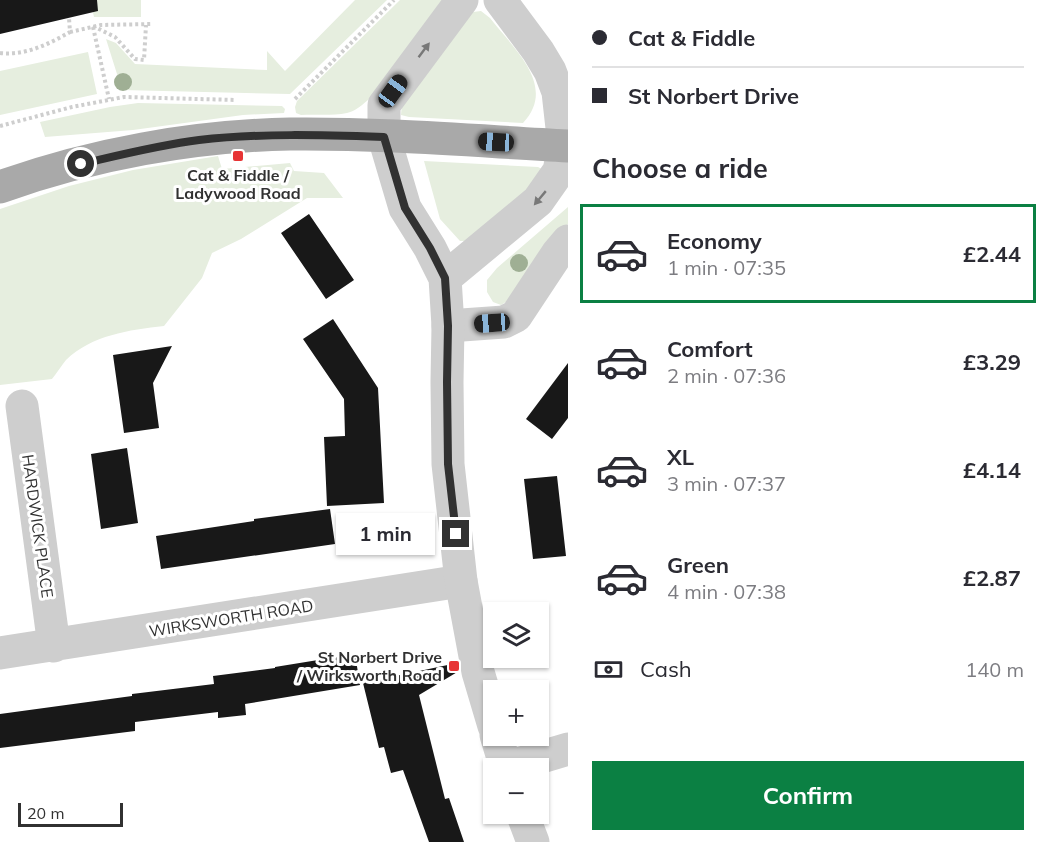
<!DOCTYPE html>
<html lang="en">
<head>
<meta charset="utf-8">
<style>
	:root { --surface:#fff; --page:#f7f7f7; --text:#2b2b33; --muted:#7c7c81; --line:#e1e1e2; --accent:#0b8043 }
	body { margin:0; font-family:Mulish,sans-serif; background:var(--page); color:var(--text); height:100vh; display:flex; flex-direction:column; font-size:22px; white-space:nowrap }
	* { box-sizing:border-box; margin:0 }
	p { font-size:20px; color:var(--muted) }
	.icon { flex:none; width:33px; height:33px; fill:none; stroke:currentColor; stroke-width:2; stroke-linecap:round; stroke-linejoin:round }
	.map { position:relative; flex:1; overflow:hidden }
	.sheet { display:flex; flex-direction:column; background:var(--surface); width:480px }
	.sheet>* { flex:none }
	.hud { display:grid; align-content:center; height:132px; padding:0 24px; background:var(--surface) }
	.controls { position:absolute; left:483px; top:602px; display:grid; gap:12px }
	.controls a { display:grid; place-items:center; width:66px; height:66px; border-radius:0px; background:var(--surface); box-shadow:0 2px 4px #0004; font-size:30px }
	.scale { position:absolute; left:18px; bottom:15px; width:105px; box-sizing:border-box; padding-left:6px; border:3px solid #313131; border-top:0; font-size:16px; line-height:21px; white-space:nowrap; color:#313131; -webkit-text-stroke:4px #fff; paint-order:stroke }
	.end { position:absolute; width:27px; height:27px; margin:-14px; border:8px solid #313131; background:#fff; box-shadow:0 0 0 3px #fff }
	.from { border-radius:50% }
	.bubble { position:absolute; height:42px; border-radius:0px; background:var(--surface); box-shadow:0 2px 4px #0004; font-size:20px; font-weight:700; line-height:42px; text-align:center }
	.car { position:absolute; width:18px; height:36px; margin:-18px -9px; border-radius:8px; box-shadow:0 0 4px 2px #0007; background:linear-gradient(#222 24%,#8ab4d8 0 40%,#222 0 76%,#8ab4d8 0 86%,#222 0) }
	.hud b { display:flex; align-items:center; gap:21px; height:57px; font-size:22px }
	.hud b+b { border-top:2px solid var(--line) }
	.hud i { width:15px; height:15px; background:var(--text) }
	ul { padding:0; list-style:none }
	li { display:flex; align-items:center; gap:18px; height:99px; margin:0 12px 9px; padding:0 12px; border:3px solid transparent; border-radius:0px }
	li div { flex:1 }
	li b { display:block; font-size:22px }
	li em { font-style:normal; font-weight:700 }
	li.active { border-color:var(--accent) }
	li>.icon { width:54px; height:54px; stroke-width:1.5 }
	h2 { padding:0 24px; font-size:27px; line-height:72px }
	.pay { display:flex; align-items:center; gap:15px; height:66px; padding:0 24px; font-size:22px }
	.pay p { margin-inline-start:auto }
	.action { display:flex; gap:12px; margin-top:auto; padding:12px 24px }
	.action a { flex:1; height:69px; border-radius:0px; background:var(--accent); color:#fff; font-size:24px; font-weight:700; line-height:69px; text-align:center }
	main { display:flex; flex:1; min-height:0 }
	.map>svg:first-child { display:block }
	.green { fill:#e6eedf }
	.building { fill:#181818 }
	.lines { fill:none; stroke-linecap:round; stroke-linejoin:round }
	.path { stroke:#cecece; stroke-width:4; stroke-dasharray:3 3; stroke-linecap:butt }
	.minor { stroke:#cecece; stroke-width:33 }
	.tertiary { stroke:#cecece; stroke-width:33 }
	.primary { stroke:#a9a9a9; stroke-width:33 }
	.tree { fill:#9faf94 }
	.oneway { fill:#787878 }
	.route { stroke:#313131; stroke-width:8 }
	.poi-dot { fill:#e73435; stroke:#fff; stroke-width:2 }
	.labels { text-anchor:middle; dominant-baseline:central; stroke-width:6; stroke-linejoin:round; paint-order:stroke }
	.poi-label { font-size:16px; font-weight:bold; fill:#313131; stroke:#fff }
	.street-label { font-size:16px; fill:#313131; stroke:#fff }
</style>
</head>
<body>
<main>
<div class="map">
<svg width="568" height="842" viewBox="0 0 568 842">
	<rect width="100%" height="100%" fill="#fff"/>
	<path class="green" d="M90,0H141V17H94Z
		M355,0H387L290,94L122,90L106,39L116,43L135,64L267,70V51L285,71Z
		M400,0H446C427,25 375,108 347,113C332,116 315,114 301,115L296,113L295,107L297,101Z
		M481,11L490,18C513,48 558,86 523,123L409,117L401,115L402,103L473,12Z
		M88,52L97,94L0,115V71Z
		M138,103L282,106L285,109L284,113L243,115L133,130L45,137L40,122L110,107Z
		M218,156L222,169L290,163L294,171L324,173L343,198H307L241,239L212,253L202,278L164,326C129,330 92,335 66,360C61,366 57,373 52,379L0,385V209L69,186L133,170Z
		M424,161L538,167L544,170L539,180L467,241H460L440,219Z
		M568,207V224L555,232L511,299L501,305L493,302L487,292V280L497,268Z"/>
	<path class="building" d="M0,0H97L98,11L0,34Z
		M309,214L354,280L326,299L281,233Z
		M333,319L378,388L384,503L327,506L324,437L345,436L344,399L303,339Z
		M172,346L153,383L159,428L124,433L113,355Z
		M568,363V418L552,439L526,419Z
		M127,448L138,523L101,529L91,454Z
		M557,476L566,556L533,559L524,479Z
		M330,509L335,544L161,569L156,536L254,521V519Z
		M355,654L360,685L245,704L246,715L218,718V712L135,722V731L0,748V714L132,696V694L214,684L213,676L275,668V667Z
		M457,663L459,671L419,695L445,799L449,798L464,842H429L403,770L391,773L384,747L379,748L363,683Z"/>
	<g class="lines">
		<path class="path" d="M93,26L115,37L135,59L144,60L146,25
			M93,27L109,99
			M70,32L101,25L152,24
			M0,53C25,56 49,44 70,32L69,18
			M295,99L394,0
			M0,126L72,107L124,97L236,100"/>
		<path class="minor" d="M448,326L504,322L516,316L557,254L568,241
			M22,406L54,646
			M0,653L461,581
			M505,768L568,749"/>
		<path class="tertiary" d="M462,0L384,105V137L405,208L430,248L445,278L448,326L447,382L448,464L461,581L478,672L494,726
			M445,278L538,201L559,171L564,146L558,92L550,71L538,51L500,0
			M496,735L506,768
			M522,813L533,842"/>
		<path class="primary" d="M0,187C92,154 193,136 290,134C383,133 476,141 568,146"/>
	</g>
	<g class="tree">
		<circle cx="123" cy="82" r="9"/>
		<circle cx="519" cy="263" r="9"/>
	</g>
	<defs><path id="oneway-solid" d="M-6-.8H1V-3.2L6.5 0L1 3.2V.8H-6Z" transform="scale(1.5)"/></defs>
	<g class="oneway">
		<use href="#oneway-solid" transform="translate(424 50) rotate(-53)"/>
		<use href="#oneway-solid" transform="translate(540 198) rotate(130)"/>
	</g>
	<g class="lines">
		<path class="route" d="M81,164C120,155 159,145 199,140C260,133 322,135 384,137L405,208L430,248L445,278L448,326L447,382L448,464L456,534"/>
	</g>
	<g class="poi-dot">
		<rect x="232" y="150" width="12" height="12" rx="3"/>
		<rect x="448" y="660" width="12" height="12" rx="3"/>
	</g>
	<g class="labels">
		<g class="poi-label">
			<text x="238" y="175">Cat &amp; Fiddle /<tspan x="238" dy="18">Ladywood Road</tspan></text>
			<text x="442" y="657" text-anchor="end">St Norbert Drive<tspan x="442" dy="18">/ Wirksworth Road</tspan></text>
		</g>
		<g class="street-label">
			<text transform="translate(38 526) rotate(82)">HARDWICK PLACE</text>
			<text transform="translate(231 618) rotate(-9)">WIRKSWORTH ROAD</text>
		</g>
	</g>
</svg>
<div class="controls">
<a><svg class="icon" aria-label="layers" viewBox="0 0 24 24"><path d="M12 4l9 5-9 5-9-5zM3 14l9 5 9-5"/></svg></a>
<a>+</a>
<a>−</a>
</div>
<div class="scale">20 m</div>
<i class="end from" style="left:81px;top:164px"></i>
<i class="end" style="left:456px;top:534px"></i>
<div class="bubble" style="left:336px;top:513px;width:99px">1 min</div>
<i class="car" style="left:393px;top:91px;rotate:36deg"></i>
<i class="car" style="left:496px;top:142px;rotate:273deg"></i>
<i class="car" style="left:492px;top:323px;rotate:266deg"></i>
</div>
<section class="sheet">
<div class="hud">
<b><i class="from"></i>Cat &amp; Fiddle</b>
<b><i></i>St Norbert Drive</b>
</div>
<h2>Choose a ride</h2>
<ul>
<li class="active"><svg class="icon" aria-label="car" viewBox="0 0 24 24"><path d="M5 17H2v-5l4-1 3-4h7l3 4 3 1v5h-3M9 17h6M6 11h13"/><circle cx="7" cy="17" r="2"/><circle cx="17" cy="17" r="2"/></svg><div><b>Economy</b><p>1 min · 07:35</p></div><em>£2.44</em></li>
<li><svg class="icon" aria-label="car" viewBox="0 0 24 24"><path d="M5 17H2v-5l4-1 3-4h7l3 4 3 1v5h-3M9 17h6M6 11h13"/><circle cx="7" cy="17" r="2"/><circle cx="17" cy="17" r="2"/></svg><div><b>Comfort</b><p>2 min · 07:36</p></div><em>£3.29</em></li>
<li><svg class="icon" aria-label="car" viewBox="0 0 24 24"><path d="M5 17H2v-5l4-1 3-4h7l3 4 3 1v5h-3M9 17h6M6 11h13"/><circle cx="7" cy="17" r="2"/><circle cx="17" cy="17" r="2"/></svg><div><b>XL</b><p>3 min · 07:37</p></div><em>£4.14</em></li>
<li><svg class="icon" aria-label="car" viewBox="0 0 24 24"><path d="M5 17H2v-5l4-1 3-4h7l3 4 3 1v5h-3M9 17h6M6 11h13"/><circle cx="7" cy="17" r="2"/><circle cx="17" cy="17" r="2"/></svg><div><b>Green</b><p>4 min · 07:38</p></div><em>£2.87</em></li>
</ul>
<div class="pay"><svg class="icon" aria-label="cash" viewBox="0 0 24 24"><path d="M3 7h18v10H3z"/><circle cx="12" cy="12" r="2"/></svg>Cash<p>140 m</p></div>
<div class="action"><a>Confirm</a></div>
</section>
</main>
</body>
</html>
